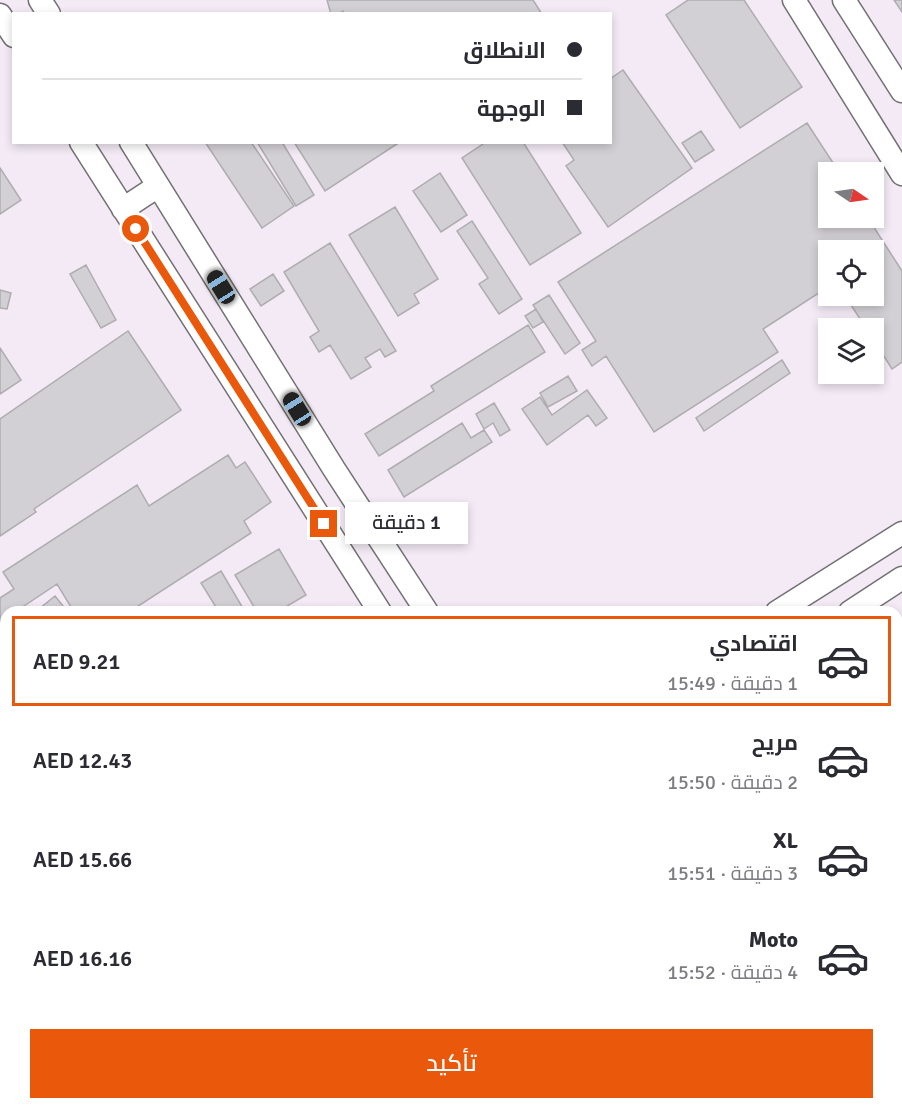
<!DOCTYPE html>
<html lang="ar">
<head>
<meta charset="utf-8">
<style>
	:root { --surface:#fff; --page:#f7f7f7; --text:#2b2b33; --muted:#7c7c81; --line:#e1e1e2; --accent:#ea580c }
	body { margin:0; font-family:Signika,Cairo,sans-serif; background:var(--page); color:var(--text); direction:rtl; height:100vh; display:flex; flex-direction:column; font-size:22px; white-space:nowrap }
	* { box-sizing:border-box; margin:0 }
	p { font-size:20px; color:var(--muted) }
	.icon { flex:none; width:33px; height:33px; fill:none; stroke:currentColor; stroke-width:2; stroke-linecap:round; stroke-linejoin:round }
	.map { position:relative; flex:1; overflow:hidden; direction:ltr }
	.details { position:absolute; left:0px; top:606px; width:903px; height:504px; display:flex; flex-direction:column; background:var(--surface); border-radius:18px 18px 0 0; box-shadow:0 3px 9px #0003; direction:rtl }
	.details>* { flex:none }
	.guide { position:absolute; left:12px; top:12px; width:600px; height:132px; border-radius:0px; box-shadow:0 3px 9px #0003; direction:rtl; display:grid; align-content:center; height:132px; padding:0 30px; background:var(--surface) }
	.needle { width:39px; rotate:103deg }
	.tools { position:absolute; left:818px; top:162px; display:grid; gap:12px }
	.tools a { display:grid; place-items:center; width:66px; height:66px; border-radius:0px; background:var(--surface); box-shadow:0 3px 9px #0003; font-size:30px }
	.end { position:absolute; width:27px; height:27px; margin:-14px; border:8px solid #ea580c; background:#fff; box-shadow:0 0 0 3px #fff }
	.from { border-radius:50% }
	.bubble { position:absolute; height:42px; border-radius:0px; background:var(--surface); box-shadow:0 3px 9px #0003; font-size:20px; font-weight:600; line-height:42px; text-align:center; direction:rtl }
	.car { position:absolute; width:18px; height:36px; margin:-18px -9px; border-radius:8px; box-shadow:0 0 4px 2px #0007; background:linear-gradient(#222 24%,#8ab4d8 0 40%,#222 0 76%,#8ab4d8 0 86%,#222 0) }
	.guide b { display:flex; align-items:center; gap:21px; height:57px; font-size:22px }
	.guide b+b { border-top:2px solid var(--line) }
	.guide i { width:15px; height:15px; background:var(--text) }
	ul { padding:10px 0 0; list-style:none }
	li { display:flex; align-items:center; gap:18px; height:90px; margin:0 12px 9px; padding:0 18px; border:3px solid transparent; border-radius:0px }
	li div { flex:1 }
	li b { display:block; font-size:22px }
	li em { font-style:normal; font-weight:600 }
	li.current { border-color:var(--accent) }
	li>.icon { width:54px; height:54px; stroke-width:1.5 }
	.action { display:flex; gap:12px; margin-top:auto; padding:12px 30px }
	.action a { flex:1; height:69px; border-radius:0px; background:var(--accent); color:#fff; font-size:24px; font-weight:600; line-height:69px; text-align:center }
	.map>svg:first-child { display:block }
	.built { fill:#f3eaf5; fill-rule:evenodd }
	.building { fill:#d3d0d5; stroke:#afacb0; stroke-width:1.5 }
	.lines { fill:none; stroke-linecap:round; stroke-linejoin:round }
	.service-casing { stroke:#737074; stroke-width:14 }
	.minor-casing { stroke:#737074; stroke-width:25 }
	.service { stroke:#fff; stroke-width:12 }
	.minor { stroke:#fff; stroke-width:22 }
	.route { stroke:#ea580c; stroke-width:8 }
</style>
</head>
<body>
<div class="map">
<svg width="902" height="1110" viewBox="0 0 902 1110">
	<rect width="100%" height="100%" fill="#fdf9fe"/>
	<path class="built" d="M0,0H902V1110H0ZM14,14H610V142H14ZM828,172H873V218H828ZM828,250H873V296H828ZM828,328H873V374H828ZM6,612H897V1104H6Z"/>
	<path class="building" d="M327,0H533L542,14H345L343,11L338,14H331Z
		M688,0H744L802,87L740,128L666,15Z
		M894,0H902V12Z
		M623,70L692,168L608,227L566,166L574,160L562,142H610V79Z
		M807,123L839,172H828V218H868L902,271V362L892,369L873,339V328H866L845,296H873V250H828V287L763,329L778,352L654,432L606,356L592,366L582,350L596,341L558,282Z
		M701,131L714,150L695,162L682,143Z
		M205,142H251L294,206L262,228Z
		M257,142H282L314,195L296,206Z
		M294,142H400L325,191Z
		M486,142H523L581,233L530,265L462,158Z
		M0,168L21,200L0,214Z
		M440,173L467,215L441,232L413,191Z
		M395,207L438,279L414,294L419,303L398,316L349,235Z
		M472,221L522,299L499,314L479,284L488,278L457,231Z
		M330,243L396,351L385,357L380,349L365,358L371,367L351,379L330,345L319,352L310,337L319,331L284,272Z
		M86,265L116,320L101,328L70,274Z
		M273,274L284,291L261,306L250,289Z
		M0,290L11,293L7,309L0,308Z
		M549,295L580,343L565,354L533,305Z
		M536,309L543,322L533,328L525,316Z
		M528,325L545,352L379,456L365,434L434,391L431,386Z
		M128,331L181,410L34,509L36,512L0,536V419Z
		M0,348L21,380L0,394Z
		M782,360L790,373L704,431L696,418Z
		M568,376L577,391L548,407L540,393Z
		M587,390L607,418L596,426L588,415L547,445L522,409L540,397L552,415Z
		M494,403L510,430L500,436L493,423L484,429L476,414Z
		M462,423L471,438L484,430L492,442L404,497L388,470Z
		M228,455L236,468L245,462L271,502L244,521L251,533L129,612H74L57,584L15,612H6V618L0,622V598L14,589L3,572L137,485L149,506Z
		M279,549L306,595L277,612H257L235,575Z
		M221,571L244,610L241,612H219L201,583Z
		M55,596L63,606L56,612H41L39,609Z
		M902,640V676L897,669V643Z
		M897,704L902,712V1110H809L806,1104H897Z
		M487,1104H622L626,1110H491Z"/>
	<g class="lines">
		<defs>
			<path id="service" d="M396,1104L400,1110
				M655,1104L659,1110"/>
			<path id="minor" d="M40,0L49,14
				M794,0L902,174
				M844,0L902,91
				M0,15L14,36
				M81,142L380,612
				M131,142L334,469L427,612
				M123,209L158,186
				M777,612L902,533
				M850,612L902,578
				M693,1104L697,1110
				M745,1104L749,1110
				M0,1108L6,1104
				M74,1110L83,1104"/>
		</defs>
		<use href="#service" class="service-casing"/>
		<use href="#minor" class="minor-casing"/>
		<use href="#service" class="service"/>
		<use href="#minor" class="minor"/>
	</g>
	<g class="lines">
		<path class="route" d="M136,229L324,524"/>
	</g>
</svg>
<div class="tools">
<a><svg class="needle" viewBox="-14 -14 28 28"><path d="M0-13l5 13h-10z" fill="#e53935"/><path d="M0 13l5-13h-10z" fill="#7c7c81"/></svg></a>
<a><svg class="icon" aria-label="locate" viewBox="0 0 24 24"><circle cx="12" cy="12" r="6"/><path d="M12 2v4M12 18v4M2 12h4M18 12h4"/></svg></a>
<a><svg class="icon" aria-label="layers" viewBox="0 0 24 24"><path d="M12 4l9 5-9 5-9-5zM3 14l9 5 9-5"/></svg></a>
</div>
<i class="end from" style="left:136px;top:229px"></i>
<i class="end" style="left:324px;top:524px"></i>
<div class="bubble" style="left:345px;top:502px;width:123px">1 دقيقة</div>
<i class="car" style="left:221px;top:287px;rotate:328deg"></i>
<i class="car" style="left:297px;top:409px;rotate:328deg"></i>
<div class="guide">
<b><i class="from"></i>الانطلاق</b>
<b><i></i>الوجهة</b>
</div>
<section class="details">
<ul>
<li class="current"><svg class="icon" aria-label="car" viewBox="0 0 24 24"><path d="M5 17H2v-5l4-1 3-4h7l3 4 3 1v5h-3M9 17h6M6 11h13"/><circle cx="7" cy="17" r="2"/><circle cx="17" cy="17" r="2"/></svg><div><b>اقتصادي</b><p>1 دقيقة · 15:49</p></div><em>AED 9.21</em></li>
<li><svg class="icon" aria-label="car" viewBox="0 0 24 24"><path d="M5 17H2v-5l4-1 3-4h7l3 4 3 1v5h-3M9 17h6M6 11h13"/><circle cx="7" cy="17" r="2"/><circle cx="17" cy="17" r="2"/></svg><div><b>مريح</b><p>2 دقيقة · 15:50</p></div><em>AED 12.43</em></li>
<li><svg class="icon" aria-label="car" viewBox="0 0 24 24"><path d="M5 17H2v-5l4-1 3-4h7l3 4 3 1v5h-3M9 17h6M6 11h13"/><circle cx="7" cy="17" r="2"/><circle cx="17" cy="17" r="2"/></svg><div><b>XL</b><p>3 دقيقة · 15:51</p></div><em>AED 15.66</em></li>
<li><svg class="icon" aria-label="car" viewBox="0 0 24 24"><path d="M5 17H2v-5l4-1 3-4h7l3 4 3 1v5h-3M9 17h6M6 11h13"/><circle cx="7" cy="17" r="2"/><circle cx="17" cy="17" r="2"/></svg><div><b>Moto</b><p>4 دقيقة · 15:52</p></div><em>AED 16.16</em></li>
</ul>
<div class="action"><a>تأكيد</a></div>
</section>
</div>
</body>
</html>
